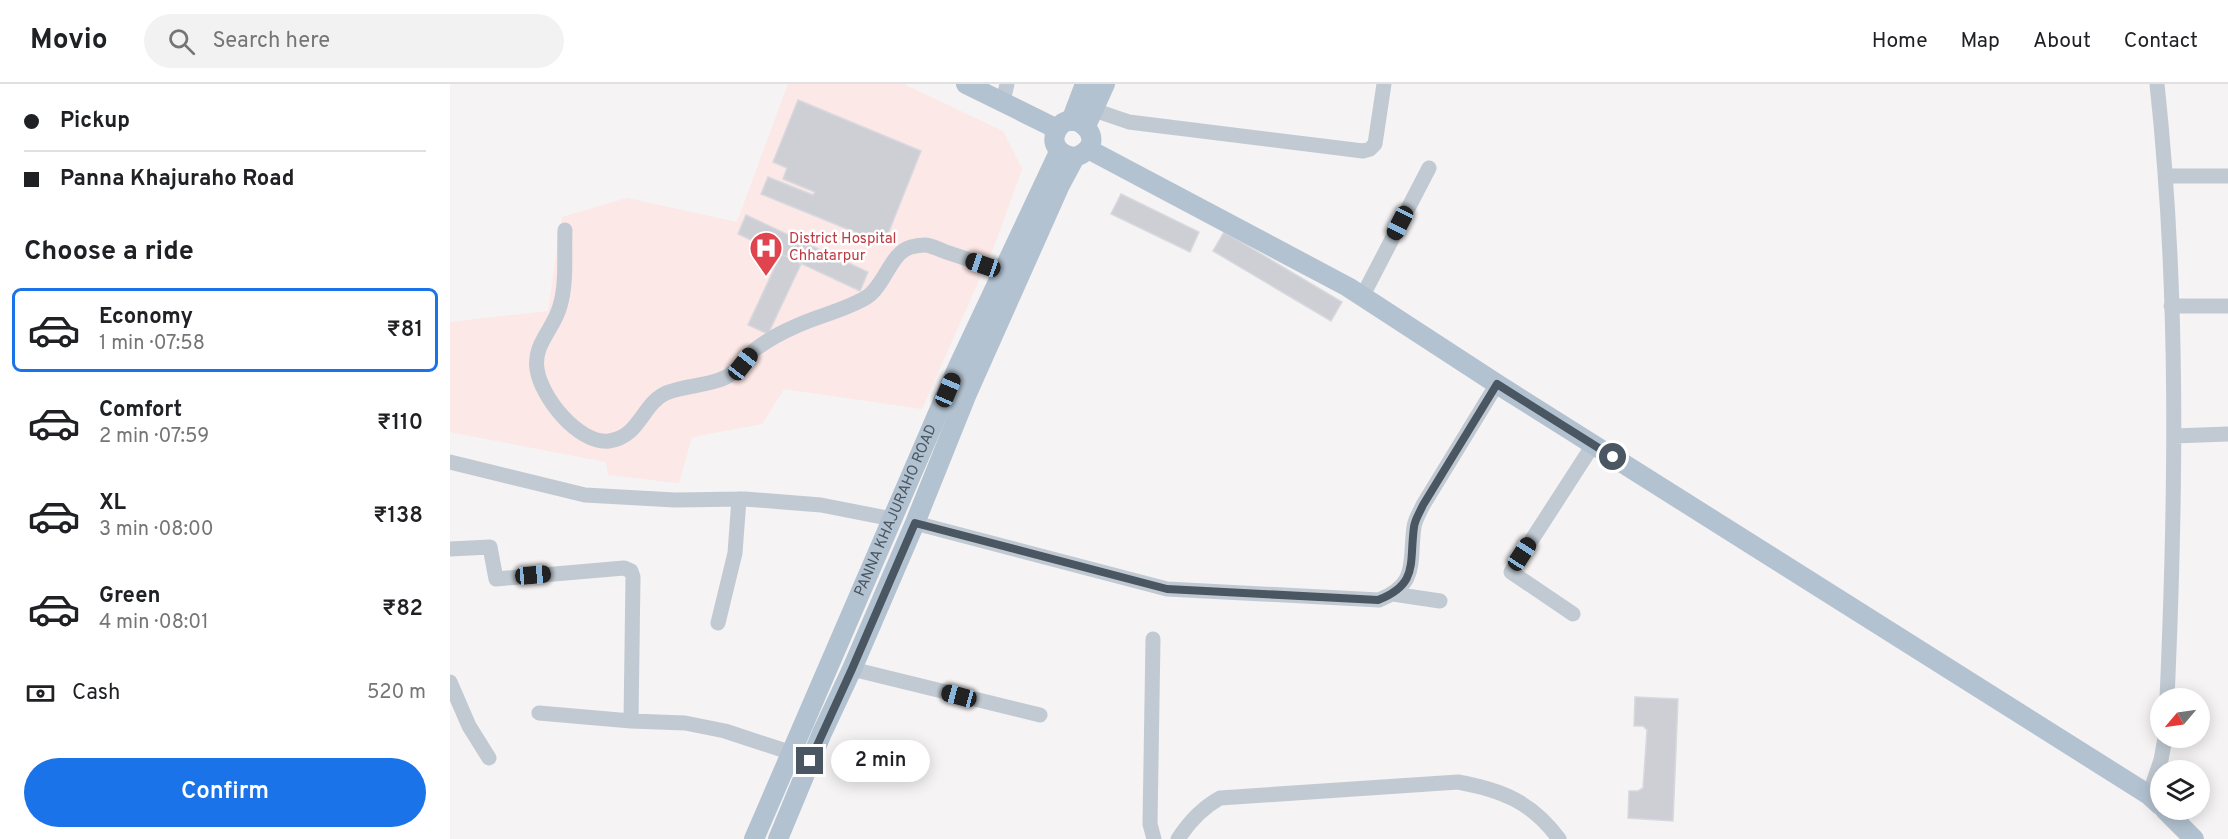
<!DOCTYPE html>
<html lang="en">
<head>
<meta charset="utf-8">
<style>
	:root { --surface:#fff; --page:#f2f2f2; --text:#202124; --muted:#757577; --line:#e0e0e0; --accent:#1a73e8 }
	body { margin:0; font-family:Overpass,sans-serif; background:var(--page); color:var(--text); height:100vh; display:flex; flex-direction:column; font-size:22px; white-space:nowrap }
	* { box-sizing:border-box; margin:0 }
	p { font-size:20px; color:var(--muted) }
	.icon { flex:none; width:33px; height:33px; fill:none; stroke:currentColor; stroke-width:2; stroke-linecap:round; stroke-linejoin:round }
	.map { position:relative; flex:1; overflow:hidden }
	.panel { display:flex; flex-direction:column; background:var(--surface); width:450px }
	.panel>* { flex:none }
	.banner { display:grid; align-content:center; height:132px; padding:0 24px; background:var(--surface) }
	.needle { width:39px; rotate:241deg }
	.tools { position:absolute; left:1700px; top:604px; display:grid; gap:12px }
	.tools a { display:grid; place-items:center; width:60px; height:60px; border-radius:50%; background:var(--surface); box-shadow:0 3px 15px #0003; font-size:30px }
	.end { position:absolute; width:27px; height:27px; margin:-14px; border:8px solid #4a5661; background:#fff; box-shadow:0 0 0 3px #fff }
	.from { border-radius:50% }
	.bubble { position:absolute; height:42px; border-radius:21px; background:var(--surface); box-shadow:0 3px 15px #0003; font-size:20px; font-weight:600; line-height:42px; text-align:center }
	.car { position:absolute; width:18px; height:36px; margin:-18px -9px; border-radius:8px; box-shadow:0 0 4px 2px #0007; background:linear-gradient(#222 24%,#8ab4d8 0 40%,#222 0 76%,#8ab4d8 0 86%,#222 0) }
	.banner b { display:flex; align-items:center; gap:21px; height:57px; font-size:22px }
	.banner b+b { border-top:2px solid var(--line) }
	.banner i { width:15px; height:15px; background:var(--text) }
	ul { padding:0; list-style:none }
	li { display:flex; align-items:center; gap:18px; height:84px; margin:0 12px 9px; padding:0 12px; border:3px solid transparent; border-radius:9px }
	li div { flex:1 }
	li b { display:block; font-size:22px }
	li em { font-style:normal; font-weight:600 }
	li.current { border-color:var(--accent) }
	li>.icon { width:54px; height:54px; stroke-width:1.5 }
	h2 { padding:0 24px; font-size:27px; line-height:72px }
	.pay { display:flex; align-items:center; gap:15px; height:66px; padding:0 24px; font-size:22px }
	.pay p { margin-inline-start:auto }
	.cta { display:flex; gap:12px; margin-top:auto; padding:12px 24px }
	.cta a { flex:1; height:69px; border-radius:36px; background:var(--accent); color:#fff; font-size:24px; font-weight:600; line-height:69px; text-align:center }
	header { display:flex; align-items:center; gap:36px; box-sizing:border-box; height:84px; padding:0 30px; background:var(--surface); border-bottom:2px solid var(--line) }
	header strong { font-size:28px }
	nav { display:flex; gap:33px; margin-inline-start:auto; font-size:21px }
	.search { width:420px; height:54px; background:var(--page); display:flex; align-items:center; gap:15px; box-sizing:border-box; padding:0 21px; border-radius:33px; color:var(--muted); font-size:22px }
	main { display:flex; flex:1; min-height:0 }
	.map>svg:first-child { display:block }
	.medical { fill:#fce8e6 }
	.building { fill:#cdcfd5; stroke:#d7d9de; stroke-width:1.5 }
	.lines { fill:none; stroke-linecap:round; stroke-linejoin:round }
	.minor { stroke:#c1cad2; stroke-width:15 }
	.major { stroke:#b3c2d1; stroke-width:20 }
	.route { stroke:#4a5661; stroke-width:8 }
	.labels { text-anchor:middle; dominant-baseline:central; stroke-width:5; stroke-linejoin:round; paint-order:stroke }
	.health-label { font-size:15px; fill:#be3a42; stroke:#fff; text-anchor:start }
	.street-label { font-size:15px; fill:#4a5661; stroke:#fff }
</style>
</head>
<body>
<header>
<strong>Movio</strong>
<div class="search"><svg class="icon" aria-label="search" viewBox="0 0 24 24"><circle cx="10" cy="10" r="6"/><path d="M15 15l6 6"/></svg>Search here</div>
<nav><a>Home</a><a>Map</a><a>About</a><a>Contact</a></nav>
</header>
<main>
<section class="panel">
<div class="banner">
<b><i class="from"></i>Pickup</b>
<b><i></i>Panna Khajuraho Road</b>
</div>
<h2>Choose a ride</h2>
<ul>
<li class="current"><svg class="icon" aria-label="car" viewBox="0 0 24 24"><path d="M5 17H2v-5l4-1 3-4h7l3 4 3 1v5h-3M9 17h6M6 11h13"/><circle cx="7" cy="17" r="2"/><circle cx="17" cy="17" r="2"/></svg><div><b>Economy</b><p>1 min · 07:58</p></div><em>₹81</em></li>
<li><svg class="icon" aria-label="car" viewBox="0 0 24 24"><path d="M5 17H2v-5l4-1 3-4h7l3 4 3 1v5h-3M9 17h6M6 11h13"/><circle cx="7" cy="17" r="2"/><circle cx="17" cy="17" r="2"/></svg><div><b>Comfort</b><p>2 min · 07:59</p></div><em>₹110</em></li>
<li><svg class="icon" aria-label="car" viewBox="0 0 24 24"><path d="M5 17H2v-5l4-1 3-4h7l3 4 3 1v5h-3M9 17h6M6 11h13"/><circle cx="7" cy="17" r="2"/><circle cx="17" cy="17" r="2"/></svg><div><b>XL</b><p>3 min · 08:00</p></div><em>₹138</em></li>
<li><svg class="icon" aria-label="car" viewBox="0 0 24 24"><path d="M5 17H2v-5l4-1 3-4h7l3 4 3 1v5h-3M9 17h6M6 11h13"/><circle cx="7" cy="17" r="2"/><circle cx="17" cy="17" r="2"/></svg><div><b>Green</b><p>4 min · 08:01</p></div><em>₹82</em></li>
</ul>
<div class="pay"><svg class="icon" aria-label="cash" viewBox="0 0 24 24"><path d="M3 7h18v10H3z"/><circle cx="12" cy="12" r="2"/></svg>Cash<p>520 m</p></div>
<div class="cta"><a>Confirm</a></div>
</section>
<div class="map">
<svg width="1778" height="755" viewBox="0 0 1778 755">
	<rect width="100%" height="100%" fill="#f5f3f3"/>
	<path class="medical" d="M338,0H453L553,47L572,85L545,160L472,325L334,305L312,340L242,353L229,399L158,391L156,378L0,348V238L98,227L112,133L177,114L287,138Z"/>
	<path class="building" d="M348,16L471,67L434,160L311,110L318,93L363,111L365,108L333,95L337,84L323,78Z
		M671,110L749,148L740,168L661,130Z
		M296,131L418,188L410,207L288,150Z
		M774,148L892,218L881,237L763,167Z
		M331,170L351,180L318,250L298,241Z
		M1185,613L1228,615L1223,737L1178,734L1179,707H1188L1193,704L1197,646L1193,642H1184Z"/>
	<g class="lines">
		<path class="minor" d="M1707,0C1729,204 1726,410 1717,615
			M553,17L557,0
			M644,26L679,38L913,67L920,65L925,60L934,0
			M1715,92H1778
			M115,146C114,170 117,199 110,222C104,245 83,260 87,285C91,313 128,360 159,357C190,353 192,320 216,309C233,302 252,302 269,296C289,290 293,274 307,264C317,257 330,249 342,244C366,232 394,227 417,213C435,201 441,168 461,163C465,162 471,161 475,161C481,161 490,166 496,168C515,174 533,181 552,187
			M912,213L979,84
			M1721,222H1778
			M1724,352L1778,350
			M0,378L135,411L225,416L295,415L371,421L442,435
			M465,439L717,505L929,516C969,500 959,478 964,443C965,435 970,428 973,421L1047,300
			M0,465L40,463L46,495L174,484L181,487L183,493L181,637L89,629
			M943,510L990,517
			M1123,530L1061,488L1143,361
			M268,539L285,469L289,415
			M703,555L700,740L704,755
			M402,585L590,631
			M0,598L19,642L39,674
			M181,637L235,639L275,647L342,669
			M1699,711L1711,676L1715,654
			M728,755C739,738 752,724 770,714L1008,698C1052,706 1082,718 1109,755"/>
		<g class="major">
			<path d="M516,0L607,45"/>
			<path d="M621,37L635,0"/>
			<path d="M636,42L655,0"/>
			<path d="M638,65L898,203L1047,300L1699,711L1710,721"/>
			<path d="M1715,726L1744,755"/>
			<path id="s1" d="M304,755L507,285L609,68"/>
			<path d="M328,755L372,649L402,585L465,439L516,312L610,101L625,73C665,60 621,16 606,48C600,62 612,72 625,73"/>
		</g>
	</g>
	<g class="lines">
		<path class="route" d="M360,677L402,585L465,439L717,505L928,516C969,500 959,479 964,443C965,435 970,428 973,421L1047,300L1163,373"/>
	</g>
	<defs>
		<symbol id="hospital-pin" viewBox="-11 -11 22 30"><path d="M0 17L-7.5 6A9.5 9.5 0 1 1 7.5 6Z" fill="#e0444e" stroke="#fff"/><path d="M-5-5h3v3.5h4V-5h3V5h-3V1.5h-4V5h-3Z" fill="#fff"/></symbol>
	</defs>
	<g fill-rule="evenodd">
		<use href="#hospital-pin" x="297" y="145" width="38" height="52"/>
	</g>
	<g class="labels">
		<g class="health-label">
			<text x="339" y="155">District Hospital<tspan x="339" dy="17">Chhatarpur</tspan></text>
		</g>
		<g class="street-label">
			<text stroke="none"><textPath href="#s1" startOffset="358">PANNA KHAJURAHO ROAD</textPath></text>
		</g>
	</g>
</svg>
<div class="tools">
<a><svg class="needle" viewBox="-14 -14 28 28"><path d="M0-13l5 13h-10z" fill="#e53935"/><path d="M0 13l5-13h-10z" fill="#757577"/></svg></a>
<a><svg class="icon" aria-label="layers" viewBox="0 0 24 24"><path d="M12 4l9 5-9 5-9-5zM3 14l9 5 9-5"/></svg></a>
</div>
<i class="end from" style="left:1163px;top:373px"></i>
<i class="end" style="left:360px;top:677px"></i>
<div class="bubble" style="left:381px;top:656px;width:99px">2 min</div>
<i class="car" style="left:950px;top:139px;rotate:207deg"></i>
<i class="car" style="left:533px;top:181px;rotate:289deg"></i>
<i class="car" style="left:293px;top:280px;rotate:38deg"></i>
<i class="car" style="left:498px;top:306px;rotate:23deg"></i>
<i class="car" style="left:1072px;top:470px;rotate:33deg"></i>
<i class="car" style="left:83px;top:491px;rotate:85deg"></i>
<i class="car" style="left:509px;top:612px;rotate:285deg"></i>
</div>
</main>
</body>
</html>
